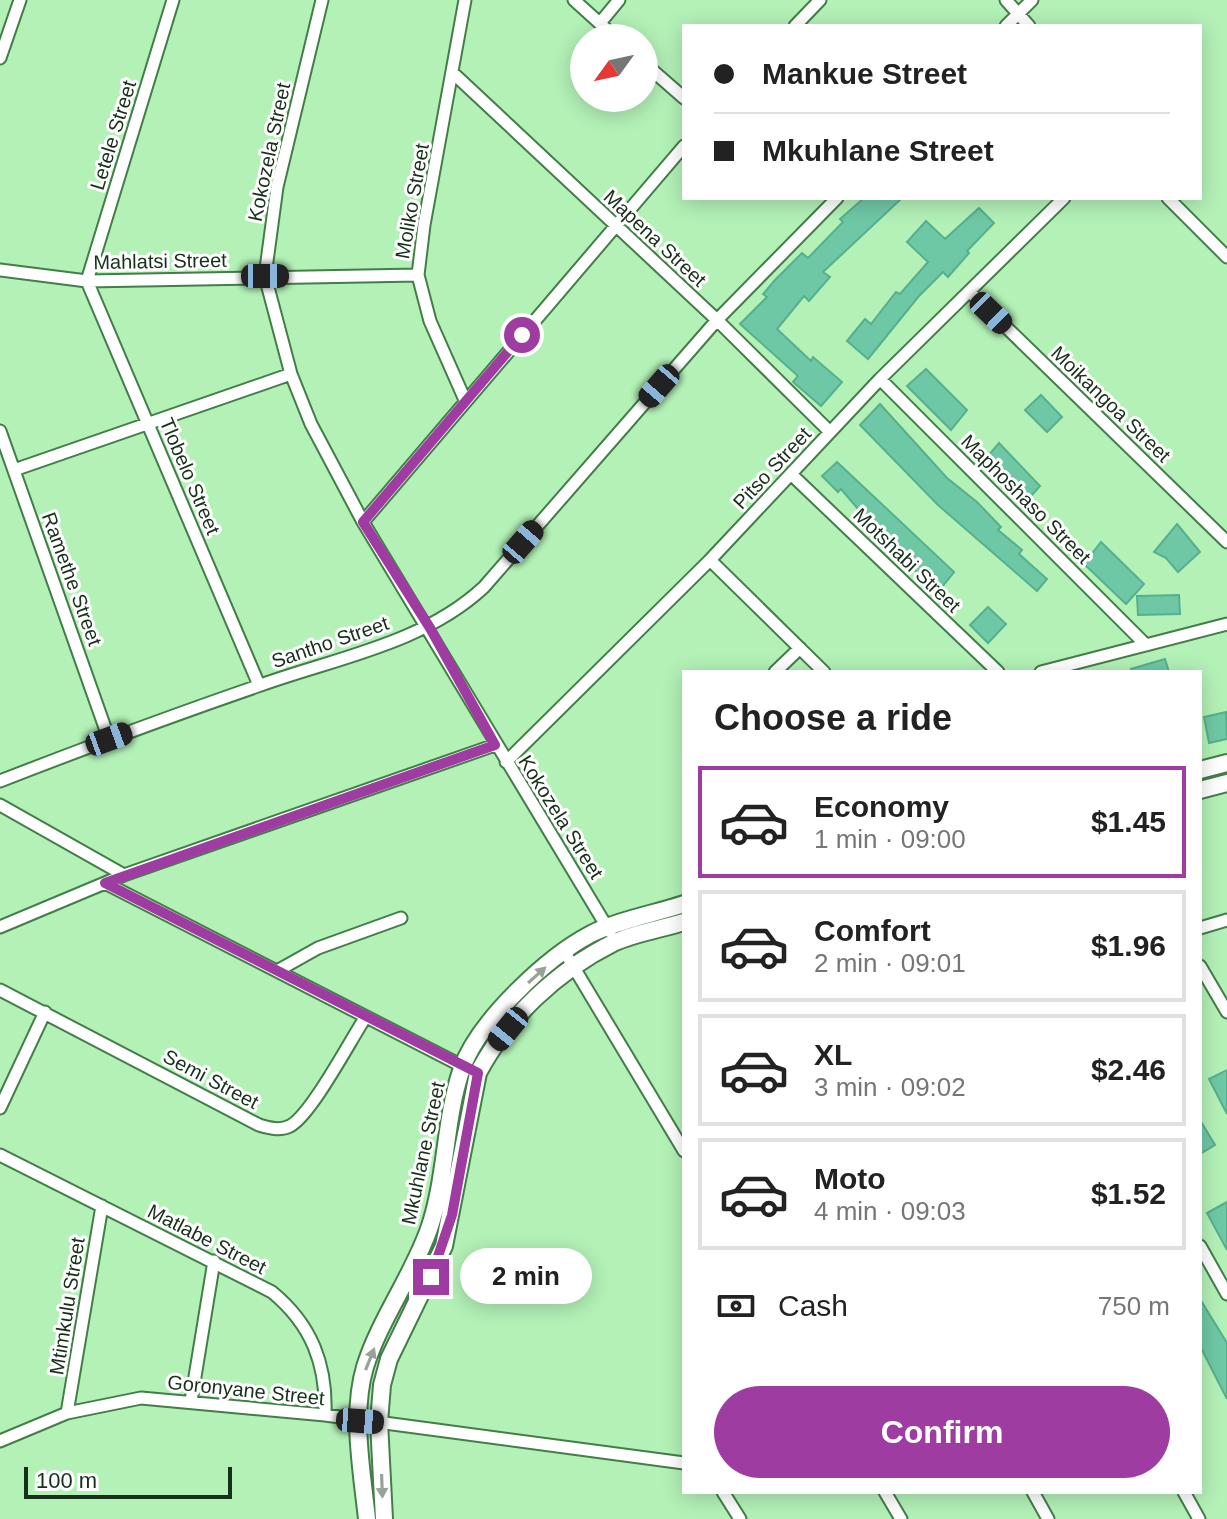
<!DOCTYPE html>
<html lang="en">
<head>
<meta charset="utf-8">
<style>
	:root { --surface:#fff; --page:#f6f6f6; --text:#222; --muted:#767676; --line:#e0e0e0; --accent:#9f3ca2 }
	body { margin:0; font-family:Helvetica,sans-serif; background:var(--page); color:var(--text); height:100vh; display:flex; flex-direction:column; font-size:30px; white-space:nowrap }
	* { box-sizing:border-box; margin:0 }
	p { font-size:26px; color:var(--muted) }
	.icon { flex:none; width:44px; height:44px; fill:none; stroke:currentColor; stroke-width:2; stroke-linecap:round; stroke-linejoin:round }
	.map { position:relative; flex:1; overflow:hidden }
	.sheet { position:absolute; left:682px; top:670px; width:520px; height:824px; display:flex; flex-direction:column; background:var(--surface); border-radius:0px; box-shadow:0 4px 20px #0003 }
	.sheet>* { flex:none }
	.banner { position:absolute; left:682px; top:24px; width:520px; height:176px; border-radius:0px; box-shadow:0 4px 20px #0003; display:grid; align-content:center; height:176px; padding:0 32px; background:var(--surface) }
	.needle { width:52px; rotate:237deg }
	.tools { position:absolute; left:570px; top:24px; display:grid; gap:16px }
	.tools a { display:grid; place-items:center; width:88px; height:88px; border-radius:50%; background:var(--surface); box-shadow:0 4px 20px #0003; font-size:40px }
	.scale { position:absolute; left:24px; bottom:20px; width:208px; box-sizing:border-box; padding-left:8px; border:4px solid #18301a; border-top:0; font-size:22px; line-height:28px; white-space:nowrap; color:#18301a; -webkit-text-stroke:6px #fff; paint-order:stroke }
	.end { position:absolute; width:36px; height:36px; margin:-18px; border:10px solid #9f3ca2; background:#fff; box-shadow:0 0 0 4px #fff }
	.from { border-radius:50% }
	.bubble { position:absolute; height:56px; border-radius:28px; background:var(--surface); box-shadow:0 4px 20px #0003; font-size:26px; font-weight:600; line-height:56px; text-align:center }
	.car { position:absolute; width:24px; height:48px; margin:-24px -12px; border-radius:10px; box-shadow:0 0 6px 2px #0007; background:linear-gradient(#222 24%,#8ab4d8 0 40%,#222 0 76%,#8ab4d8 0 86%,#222 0) }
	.banner b { display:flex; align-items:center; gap:28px; height:76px; font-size:30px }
	.banner b+b { border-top:2px solid var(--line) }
	.banner i { width:20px; height:20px; background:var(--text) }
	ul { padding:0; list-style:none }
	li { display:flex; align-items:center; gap:24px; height:112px; margin:0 16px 12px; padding:0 16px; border:4px solid var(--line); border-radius:0px }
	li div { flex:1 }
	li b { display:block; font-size:30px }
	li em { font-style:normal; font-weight:600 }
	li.active { border-color:var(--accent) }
	li>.icon { width:72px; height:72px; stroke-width:1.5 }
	h2 { padding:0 32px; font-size:36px; line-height:96px }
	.pay { display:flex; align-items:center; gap:20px; height:88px; padding:0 32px; font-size:30px }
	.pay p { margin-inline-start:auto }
	.button { display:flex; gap:16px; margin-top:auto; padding:16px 32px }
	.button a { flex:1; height:92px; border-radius:48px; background:var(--accent); color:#fff; font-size:32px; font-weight:600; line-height:92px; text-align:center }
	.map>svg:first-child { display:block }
	.building { fill:#6fc8a5; stroke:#56af8d; stroke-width:2 }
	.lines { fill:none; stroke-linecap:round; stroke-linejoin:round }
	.street-casing { stroke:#437d49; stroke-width:15 }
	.secondary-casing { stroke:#437d49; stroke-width:20 }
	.street { stroke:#fff; stroke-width:11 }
	.secondary { stroke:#fff; stroke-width:16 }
	.oneway { fill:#97a298 }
	.route { stroke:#9f3ca2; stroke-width:10 }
	.labels { text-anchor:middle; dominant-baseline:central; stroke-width:6; stroke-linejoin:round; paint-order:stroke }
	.street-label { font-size:20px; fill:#18301a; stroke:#fff }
</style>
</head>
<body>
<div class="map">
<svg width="1227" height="1519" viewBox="0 0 1227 1519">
	<rect width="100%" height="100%" fill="#b3f1b7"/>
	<path class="building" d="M864,198H902L823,272L830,277L809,301L804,296L777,329L811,361L813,357L842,382L821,406L793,382L798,376L740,324L767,297L763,294L775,280L802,253L808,258L843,222L840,219Z
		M979,208L994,223L967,251L969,253L948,277L943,272L919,296L868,359L847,341L865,319L871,324L896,292L900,294L928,262L907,242L926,221L945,239Z
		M926,369L967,410L951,430L907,386Z
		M1041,395L1062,417L1047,432L1025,410Z
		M880,404L947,478L977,502L1001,527L998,530L1022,550L1019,554L1047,579L1037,591L938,505L860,425Z
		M999,443L1040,486L1023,505L982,463Z
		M837,462L954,572L938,592L892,549L841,489L838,492L822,476Z
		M1177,524L1200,552L1178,572L1166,558L1154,552Z
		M1101,542L1144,584L1126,604L1084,564Z
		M1179,595L1180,614L1138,615L1137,596Z
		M988,607L1006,624L988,643L970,625Z
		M1165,659L1169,672H1132L1131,669Z
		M1226,712L1227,739L1209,743L1204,717Z
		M1227,1070V1114L1209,1079Z
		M1200,1120L1215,1145L1200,1154Z
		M1227,1202V1250L1207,1213Z
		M1200,1299L1227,1343V1399L1200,1346Z"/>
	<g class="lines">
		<defs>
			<path id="street" d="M322,0L277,187L265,276L291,374L311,424L363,522L610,932
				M465,0L424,225L418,275L430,321L465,400
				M574,0L616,38
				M1006,0L1029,26
				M600,23L619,0
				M795,26L820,0
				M1006,26L1032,0
				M0,58L20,0
				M644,63L684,98
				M453,73L717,320L830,432
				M1168,198L1227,257
				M0,270L87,281L418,275
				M87,281L259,685
				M87,281L173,0
				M970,292L1227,542
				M880,379L1146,645
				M0,431L109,739
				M14,470L291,374
				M792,475L998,672
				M363,522L684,146
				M710,560L824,672
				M775,672L800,648
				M1041,672L1227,624
				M506,762L710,560L880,379L1064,198
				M0,781C85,748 171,716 258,686C335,658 423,644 484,587L717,320L837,198
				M0,805L124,875
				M105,883L468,1069
				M0,927L124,875L495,745
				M1200,928L1227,920
				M564,951L684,1151
				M1200,966L1227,1012
				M277,971L318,948L401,918
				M0,990L259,1125C269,1128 280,1131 290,1126C311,1115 350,1041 365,1018
				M0,1108L45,1012
				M0,1155L272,1292C312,1325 327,1365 325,1415
				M1200,1246L1227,1294
				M191,1401L214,1261
				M67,1413L102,1206
				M0,1441L67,1413L141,1398L325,1415L684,1463
				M723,1492L740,1519
				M885,1492L901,1519
				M1033,1492L1048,1519
				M1184,1492L1199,1519"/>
			<path id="secondary" d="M1200,770L1227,763
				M1200,790L1227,783
				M367,1519C362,1472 351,1414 365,1367C380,1319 412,1277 429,1229C447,1177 444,1120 462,1068C479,1021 547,957 591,934C619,920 654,914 684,904
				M384,1519L379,1422L382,1385L389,1359L444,1246L478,1073C507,1018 557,971 613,943C635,933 661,929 684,922"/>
		</defs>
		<use href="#street" class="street-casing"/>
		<use href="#secondary" class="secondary-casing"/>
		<use href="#street" class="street"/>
		<use href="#secondary" class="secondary"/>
	</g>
	<defs><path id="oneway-solid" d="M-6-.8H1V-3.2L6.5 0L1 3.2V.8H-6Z" transform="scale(2)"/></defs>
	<g class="oneway">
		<use href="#oneway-solid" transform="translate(537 975) rotate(-42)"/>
		<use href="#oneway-solid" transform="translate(370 1359) rotate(-68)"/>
		<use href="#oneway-solid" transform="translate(382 1486) rotate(88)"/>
	</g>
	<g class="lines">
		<path class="route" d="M431,1277L452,1215L478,1073L105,883L495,745L430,628L363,522L522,335"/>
	</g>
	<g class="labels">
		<g class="street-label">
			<text transform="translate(113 135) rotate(-73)">Letele Street</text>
			<text transform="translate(269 152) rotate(-78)">Kokozela Street</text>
			<text transform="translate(412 201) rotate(-80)">Moliko Street</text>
			<text transform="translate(655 238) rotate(43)">Mapena Street</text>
			<text transform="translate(160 261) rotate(-1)">Mahlatsi Street</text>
			<text transform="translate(1111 404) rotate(44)">Moikangoa Street</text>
			<text transform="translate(772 468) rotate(-47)">Pitso Street</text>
			<text transform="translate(190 476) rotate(67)">Tlobelo Street</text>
			<text transform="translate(1026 499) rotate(45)">Maphoshaso Street</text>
			<text transform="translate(907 560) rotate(44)">Motshabi Street</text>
			<text transform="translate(72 579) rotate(70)">Ramethe Street</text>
			<text transform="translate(330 642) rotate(-19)">Santho Street</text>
			<text transform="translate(561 817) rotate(58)">Kokozela Street</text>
			<text transform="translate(211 1079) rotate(28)">Semi Street</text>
			<text transform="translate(423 1153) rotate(-78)">Mkuhlane Street</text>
			<text transform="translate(207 1239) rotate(27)">Matlabe Street</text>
			<text transform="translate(67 1306) rotate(-81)">Mtimkulu Street</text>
			<text transform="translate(246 1390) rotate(6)">Goronyane Street</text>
		</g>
	</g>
</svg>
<div class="tools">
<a><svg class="needle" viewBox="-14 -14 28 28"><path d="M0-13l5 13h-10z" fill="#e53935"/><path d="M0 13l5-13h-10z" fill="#767676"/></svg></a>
</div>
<div class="scale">100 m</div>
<i class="end from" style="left:522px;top:335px"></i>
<i class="end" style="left:431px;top:1277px"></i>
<div class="bubble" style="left:460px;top:1248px;width:132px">2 min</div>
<i class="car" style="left:265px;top:276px;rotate:90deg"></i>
<i class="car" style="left:991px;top:313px;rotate:134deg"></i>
<i class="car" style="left:659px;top:386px;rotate:221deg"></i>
<i class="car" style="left:523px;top:542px;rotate:41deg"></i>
<i class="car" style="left:109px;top:739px;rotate:70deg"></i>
<i class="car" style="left:508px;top:1029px;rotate:219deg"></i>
<i class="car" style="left:360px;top:1421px;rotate:94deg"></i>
<div class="banner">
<b><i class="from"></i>Mankue Street</b>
<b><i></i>Mkuhlane Street</b>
</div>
<section class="sheet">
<h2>Choose a ride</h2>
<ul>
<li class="active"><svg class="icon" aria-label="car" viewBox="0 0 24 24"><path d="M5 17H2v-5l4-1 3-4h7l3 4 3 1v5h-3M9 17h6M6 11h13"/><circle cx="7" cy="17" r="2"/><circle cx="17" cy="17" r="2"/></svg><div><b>Economy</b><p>1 min · 09:00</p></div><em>$1.45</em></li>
<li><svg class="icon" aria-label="car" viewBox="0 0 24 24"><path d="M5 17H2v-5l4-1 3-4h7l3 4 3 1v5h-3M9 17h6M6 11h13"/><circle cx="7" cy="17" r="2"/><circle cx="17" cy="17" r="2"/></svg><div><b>Comfort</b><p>2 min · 09:01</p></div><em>$1.96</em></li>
<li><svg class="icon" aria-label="car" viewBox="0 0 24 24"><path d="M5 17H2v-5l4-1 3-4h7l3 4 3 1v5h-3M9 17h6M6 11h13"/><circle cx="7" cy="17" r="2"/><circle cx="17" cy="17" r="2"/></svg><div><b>XL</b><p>3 min · 09:02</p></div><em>$2.46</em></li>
<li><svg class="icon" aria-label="car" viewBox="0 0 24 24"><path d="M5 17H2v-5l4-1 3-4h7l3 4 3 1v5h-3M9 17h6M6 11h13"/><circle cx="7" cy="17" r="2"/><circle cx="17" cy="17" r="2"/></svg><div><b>Moto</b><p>4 min · 09:03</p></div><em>$1.52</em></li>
</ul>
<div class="pay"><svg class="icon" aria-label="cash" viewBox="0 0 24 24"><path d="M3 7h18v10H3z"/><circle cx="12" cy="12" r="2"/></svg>Cash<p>750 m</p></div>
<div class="button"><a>Confirm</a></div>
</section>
</div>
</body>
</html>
